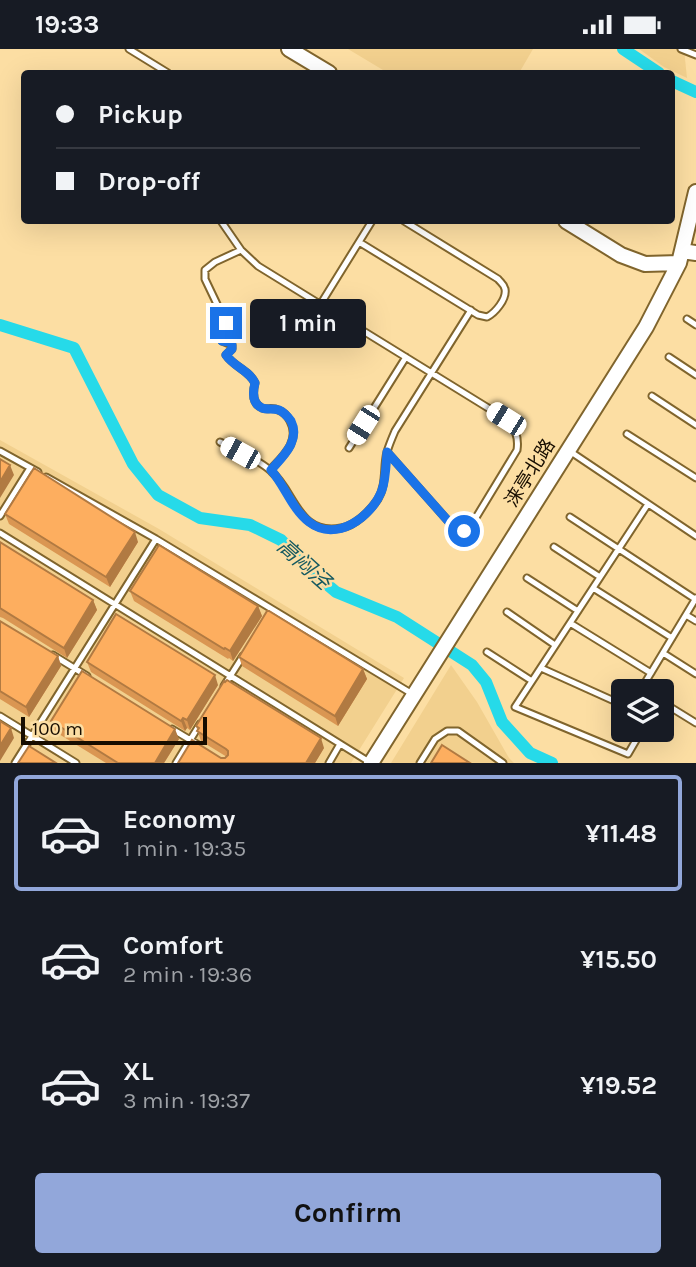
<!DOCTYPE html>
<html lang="en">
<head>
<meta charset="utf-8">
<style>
	:root { --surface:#171b24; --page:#20242c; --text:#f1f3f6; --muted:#9ea1a6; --line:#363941; --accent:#92a7da }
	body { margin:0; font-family:Karla,"Noto Sans SC",sans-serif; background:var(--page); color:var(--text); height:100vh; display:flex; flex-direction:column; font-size:26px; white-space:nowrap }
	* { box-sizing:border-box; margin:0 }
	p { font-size:23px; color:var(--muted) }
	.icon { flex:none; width:38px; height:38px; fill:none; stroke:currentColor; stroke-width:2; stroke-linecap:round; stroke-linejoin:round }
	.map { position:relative; height:714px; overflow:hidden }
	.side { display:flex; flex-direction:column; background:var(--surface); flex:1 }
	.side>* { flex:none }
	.banner { position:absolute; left:21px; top:21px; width:654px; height:154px; border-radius:7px; box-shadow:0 7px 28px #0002; display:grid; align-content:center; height:154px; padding:0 35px; background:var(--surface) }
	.buttons { position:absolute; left:611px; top:630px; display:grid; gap:14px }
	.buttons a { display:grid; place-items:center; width:63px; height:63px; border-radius:7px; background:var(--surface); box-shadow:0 7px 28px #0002; font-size:35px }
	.scale { position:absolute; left:21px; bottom:18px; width:186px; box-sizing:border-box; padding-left:7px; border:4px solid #170d00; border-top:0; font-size:19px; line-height:24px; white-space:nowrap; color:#170d00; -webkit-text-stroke:5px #fcdea3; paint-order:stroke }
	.end { position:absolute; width:32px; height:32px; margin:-16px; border:9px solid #1a73e8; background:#fff; box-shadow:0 0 0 4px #fff }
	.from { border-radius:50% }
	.bubble { position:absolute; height:49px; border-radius:7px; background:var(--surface); box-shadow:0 7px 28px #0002; font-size:23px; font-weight:700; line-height:49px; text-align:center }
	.car { position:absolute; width:21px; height:42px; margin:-21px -10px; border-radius:9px; box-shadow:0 0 5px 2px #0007; background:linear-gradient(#fff 24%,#345 0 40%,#fff 0 76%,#345 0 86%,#fff 0) }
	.banner b { display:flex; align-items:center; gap:24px; height:66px; font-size:26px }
	.banner b+b { border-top:2px solid var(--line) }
	.banner i { width:18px; height:18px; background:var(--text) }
	ul { padding:12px 0 0; list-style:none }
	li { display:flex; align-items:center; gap:21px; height:116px; margin:0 14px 10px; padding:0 21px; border:4px solid transparent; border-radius:7px }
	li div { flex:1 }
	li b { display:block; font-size:26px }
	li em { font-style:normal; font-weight:700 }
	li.current { border-color:var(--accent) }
	li>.icon { width:63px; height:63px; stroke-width:1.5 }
	.primary-button { display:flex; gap:14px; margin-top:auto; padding:14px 35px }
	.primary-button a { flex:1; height:80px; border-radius:7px; background:var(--accent); color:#111; font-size:28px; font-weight:700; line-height:80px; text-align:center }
	.status { display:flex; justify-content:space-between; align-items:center; height:49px; padding:0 35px; background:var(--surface); direction:ltr }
	.status svg { height:19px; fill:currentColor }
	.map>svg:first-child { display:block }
	.built { fill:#f2d08e }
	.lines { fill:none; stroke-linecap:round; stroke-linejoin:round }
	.canal { stroke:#26dae9; stroke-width:12 }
	.lane-casing { stroke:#80652d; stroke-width:9 }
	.secondary-casing { stroke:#80652d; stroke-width:18 }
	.lane { stroke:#fff; stroke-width:5 }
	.secondary { stroke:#fff; stroke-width:14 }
	.wall { fill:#da9652 }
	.shaded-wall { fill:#b17a42 }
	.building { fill:#fdae5f; stroke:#b17a42; stroke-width:2 }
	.route { stroke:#1a73e8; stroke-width:9 }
	.labels { text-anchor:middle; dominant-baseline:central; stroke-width:5; stroke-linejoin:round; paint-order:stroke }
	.street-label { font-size:19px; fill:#170d00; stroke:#fcdea3 }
	.water-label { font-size:21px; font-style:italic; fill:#165a60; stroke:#fcdea3 }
</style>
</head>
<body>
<div class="status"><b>19:33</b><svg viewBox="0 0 49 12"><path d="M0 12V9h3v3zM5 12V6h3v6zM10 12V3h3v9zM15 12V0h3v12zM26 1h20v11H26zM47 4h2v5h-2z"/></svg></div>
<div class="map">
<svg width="696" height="714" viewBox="0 0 696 714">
	<rect width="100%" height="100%" fill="#fcdea3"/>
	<path class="built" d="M348,0H533L519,24H388Z
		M639,0H684L687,29L664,18Z
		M0,391L159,480L404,629L351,714H0Z
		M451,616L477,653L509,709L514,714H391Z"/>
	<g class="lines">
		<path class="canal" d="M623,0L659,24
			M672,32L696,43
			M0,276L74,299L133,415L158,446L200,469L250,476L281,491L310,521L336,543L397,568L472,616L486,633L502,673L530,704L552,714"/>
		<defs>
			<path id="lane" d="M129,0L168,24
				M681,0L696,6
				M221,172L241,201L258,217L506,370C515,380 519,387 517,401L469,480L464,482H457L387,403
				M359,193L478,266L487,268C495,264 507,250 505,240C504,235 501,234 498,230L404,172
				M241,201L215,213L205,221V230L226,274V280L221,283L219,288L222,292L232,296V300L226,306C234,318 249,321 255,334C253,342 251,354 262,359C266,361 273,358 278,361C284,363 288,368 290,372C301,392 282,408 270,421
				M320,256L372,172
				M687,270L696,276
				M669,308L696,326
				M652,347L696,376
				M627,385L696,429
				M220,393C236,402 257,409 271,422C296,444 298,487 341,479C355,477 370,462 378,450C387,435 383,418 387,403C389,396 392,389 395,382L471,261
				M349,399L406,308
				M0,402L38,423
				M571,403L696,487
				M46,428L156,490L414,646
				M0,467L30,419
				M570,468L695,550
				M0,484L371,714
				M554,498L600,528
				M527,529L578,562
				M593,539L672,589
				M507,563L555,596
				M686,566L696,572
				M570,574L651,624
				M487,603L532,632
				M663,604L696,625
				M53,606L87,627
				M541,619L623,656
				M224,637L243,607
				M640,642L696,549
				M662,653L696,674
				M0,667L76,714
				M172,680L197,695
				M642,681L628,705L515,658L648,455
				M15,714L156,490
				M176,714L200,675
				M329,714L340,695
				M420,714L435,690L447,682H458L503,714"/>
			<path id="secondary" d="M289,0L329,24
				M566,172L621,206L645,215L679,214
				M682,202L696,204
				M371,714L646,278L679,214L696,143"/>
		</defs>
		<use href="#lane" class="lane-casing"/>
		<use href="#secondary" class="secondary-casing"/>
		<use href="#lane" class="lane"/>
		<use href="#secondary" class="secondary"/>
	</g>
	<path class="wall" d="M5,465L138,493L110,538L9,475Z
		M0,493L93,551L97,561L67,609L3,569L0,568Z
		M130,542L258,557L262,567L233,612L229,609L228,610L134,552Z
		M0,572L58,607L61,617L29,668L0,650Z
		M239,608L363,620L367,630L338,677L242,617Z
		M87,613L218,636L190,681L187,679L185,682L91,623Z
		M51,672L179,690L164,714H106L54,682Z
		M196,677L324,699L315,714H178L225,709L227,708L201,692Z"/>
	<path class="shaded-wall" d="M10,416L14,426L0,449V433Z
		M135,483L138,493L110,538L106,528Z
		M93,551L97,561L67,609L64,599Z
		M258,557L262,567L233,612L230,602Z
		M58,607L61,617L29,668L26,658Z
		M363,620L367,630L338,677L335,667Z
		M215,626L218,636L190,681L187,671Z
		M183,669L187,679L185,682L181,672Z
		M11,679L14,689L0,712V697Z
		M175,680L179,690L164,714H155Z
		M321,689L324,699L315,714H306Z"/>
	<path class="building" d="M0,410L10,416L0,433Z
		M34,419L135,483L106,528L5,465Z
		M0,493L93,551L64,599L0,559Z
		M159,496L258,557L230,602L225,599L224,600L130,542Z
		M267,562H269L363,620L335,667L239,608Z
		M116,565L215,626L187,671L183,669L181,672L87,613Z
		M0,572L58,607L26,658L0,642Z
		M82,622L175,680L155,714H118L51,672Z
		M227,631L321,689L306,714H178L192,691L221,709H225L228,706V702L226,700L197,682L199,679L196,677L224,632L225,633Z
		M0,672L11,679L0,697Z
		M442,696L470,714H431Z
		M29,697L56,714H18Z"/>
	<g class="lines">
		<path class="route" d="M226,274V280L221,283L219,288L222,292L229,293L232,296V300L226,306C234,318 249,321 255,334C253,342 251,354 262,359C267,361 273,359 279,361C284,363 288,368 291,372C301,392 282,408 271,421C285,437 292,460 309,473C336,494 372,468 382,441C386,429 386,415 387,403L457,482H464"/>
	</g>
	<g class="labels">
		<g class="street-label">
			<text transform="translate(530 424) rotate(-58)">涞亭北路</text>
		</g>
		<g class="water-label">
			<text transform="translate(304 515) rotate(42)">高闷泾</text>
		</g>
	</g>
</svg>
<div class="buttons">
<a><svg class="icon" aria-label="layers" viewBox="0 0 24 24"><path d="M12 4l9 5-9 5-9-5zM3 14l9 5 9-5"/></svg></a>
</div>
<div class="scale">100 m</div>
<i class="end from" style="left:464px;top:482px"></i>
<i class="end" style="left:226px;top:274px"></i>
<div class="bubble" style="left:250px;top:250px;width:116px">1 min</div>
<i class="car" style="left:506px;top:370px;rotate:302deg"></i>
<i class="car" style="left:363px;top:376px;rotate:212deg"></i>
<i class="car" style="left:240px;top:404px;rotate:299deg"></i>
<div class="banner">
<b><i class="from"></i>Pickup</b>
<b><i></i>Drop-off</b>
</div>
</div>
<section class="side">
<ul>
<li class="current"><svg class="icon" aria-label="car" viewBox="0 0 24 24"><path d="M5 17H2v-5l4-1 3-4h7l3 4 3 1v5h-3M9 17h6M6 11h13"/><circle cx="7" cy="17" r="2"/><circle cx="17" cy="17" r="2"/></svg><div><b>Economy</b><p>1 min · 19:35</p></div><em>¥11.48</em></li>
<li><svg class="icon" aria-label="car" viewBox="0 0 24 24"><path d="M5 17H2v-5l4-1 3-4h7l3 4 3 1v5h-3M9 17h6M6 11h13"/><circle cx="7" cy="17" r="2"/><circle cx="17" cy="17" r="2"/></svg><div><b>Comfort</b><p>2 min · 19:36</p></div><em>¥15.50</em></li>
<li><svg class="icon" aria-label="car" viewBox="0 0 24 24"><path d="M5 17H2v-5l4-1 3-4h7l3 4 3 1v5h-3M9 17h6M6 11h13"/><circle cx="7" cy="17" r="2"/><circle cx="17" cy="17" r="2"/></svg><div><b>XL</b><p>3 min · 19:37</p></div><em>¥19.52</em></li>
</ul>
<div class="primary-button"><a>Confirm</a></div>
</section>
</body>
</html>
